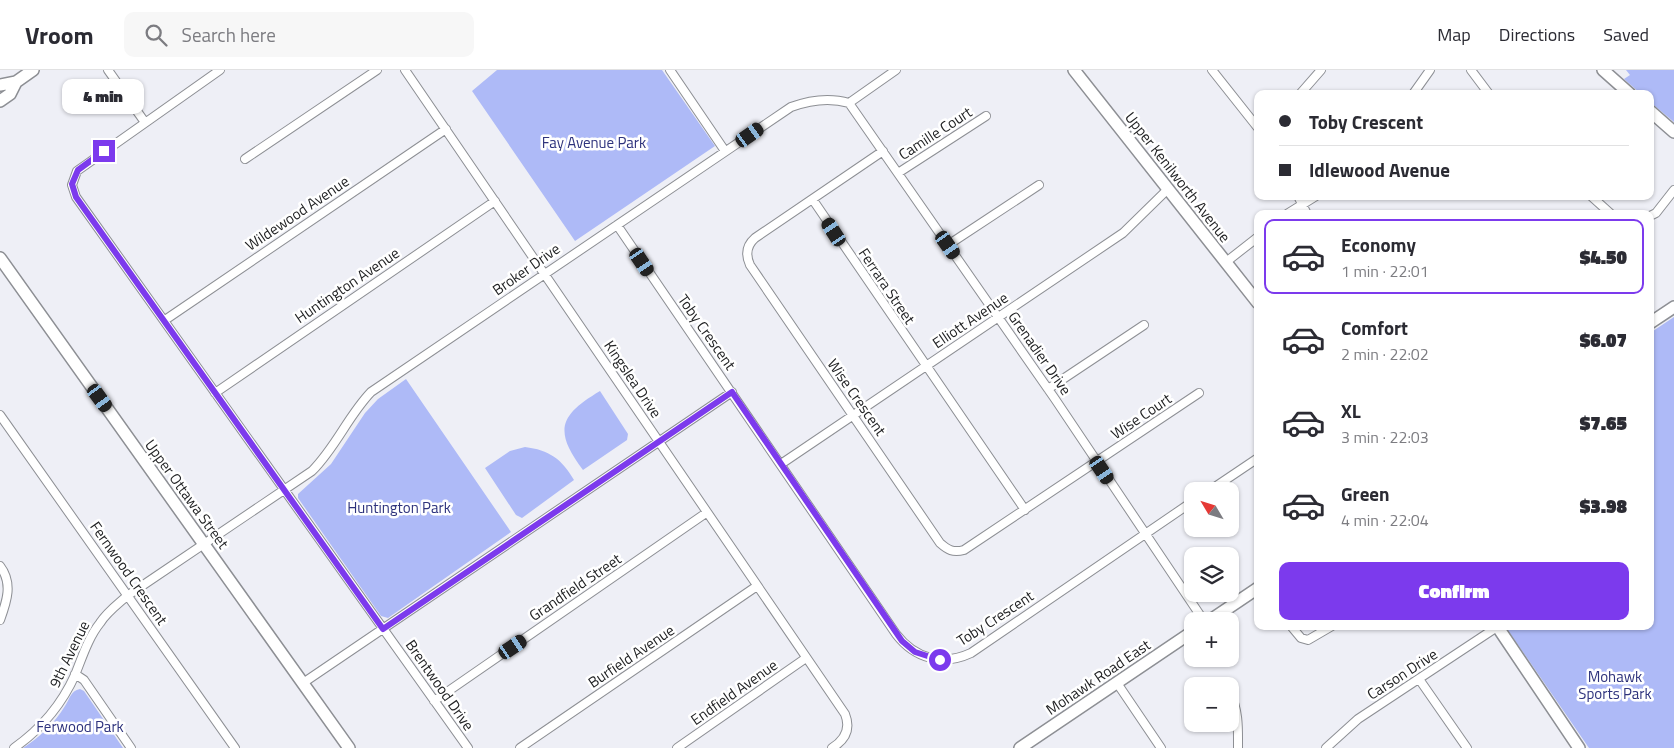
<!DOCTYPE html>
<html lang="en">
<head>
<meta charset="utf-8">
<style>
	:root { --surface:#fff; --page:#f7f7f7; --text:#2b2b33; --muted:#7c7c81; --line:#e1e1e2; --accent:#7c3aed }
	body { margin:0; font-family:"Titillium Web",sans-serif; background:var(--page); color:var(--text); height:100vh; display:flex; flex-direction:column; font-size:19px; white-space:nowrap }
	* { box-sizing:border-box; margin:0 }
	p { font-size:16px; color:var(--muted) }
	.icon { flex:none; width:28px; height:28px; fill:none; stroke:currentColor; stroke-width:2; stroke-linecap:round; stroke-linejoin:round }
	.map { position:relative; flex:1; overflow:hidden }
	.details { position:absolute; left:1254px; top:140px; width:400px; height:420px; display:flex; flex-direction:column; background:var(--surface); border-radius:10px; box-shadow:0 1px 4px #0004 }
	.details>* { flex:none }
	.banner { position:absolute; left:1254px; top:20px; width:400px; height:110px; border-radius:10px; box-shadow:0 1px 4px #0004; display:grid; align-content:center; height:110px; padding:0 25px; background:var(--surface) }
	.needle { width:32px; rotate:308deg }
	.tools { position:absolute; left:1184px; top:412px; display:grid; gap:10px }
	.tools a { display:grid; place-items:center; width:55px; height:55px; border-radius:10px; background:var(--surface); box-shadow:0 1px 4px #0004; font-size:25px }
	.end { position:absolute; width:22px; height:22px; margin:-11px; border:6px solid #7c3aed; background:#fff; box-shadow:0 0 0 2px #fff }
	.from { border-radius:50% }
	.bubble { position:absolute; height:35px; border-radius:10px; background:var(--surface); box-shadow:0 1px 4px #0004; font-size:16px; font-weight:800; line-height:35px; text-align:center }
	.car { position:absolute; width:15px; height:30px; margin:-15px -8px; border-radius:6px; box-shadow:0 0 4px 1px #0007; background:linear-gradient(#222 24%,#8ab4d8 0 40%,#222 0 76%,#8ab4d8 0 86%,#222 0) }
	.banner b { display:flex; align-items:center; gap:18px; height:48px; font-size:19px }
	.banner b+b { border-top:1px solid var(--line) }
	.banner i { width:12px; height:12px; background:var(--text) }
	ul { padding:9px 0 0; list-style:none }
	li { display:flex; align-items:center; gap:15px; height:75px; margin:0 10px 8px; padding:0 15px; border:2px solid transparent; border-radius:10px }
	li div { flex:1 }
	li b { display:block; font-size:19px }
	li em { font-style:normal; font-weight:800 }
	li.current { border-color:var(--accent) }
	li>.icon { width:45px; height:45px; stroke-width:1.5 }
	.cta { display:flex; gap:10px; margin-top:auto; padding:10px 25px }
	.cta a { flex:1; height:58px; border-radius:10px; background:var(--accent); color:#fff; font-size:20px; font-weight:800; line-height:58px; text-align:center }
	header { display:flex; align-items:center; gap:30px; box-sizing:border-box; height:70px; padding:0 25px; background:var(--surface); border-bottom:1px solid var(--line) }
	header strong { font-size:24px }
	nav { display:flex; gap:28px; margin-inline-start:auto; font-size:18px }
	.search { width:350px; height:45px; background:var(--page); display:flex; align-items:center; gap:12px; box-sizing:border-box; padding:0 18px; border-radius:10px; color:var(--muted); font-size:19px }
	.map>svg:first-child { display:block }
	.green { fill:#aebaf7 }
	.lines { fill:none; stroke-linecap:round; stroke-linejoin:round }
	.street-casing { stroke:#8d8f94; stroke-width:10 }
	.secondary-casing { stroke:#8d8f94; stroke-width:14 }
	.street { stroke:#fff; stroke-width:8 }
	.secondary { stroke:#fff; stroke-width:11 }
	.route { stroke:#7c3aed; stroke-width:6 }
	.labels { text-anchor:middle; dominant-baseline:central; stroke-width:5; stroke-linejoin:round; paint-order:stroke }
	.street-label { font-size:15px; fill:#222325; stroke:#fff }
	.park-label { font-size:15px; fill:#2e337d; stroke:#fff }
</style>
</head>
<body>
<header>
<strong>Vroom</strong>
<div class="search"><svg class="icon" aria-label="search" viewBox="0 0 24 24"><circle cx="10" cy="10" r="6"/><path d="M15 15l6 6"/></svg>Search here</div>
<nav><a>Map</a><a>Directions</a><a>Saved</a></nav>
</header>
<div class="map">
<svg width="1674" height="678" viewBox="0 0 1674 678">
	<rect width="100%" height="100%" fill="#eeeff6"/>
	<path class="green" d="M497,0H662L715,76L575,171L472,21Z
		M1626,0H1674V52L1650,32V24H1641L1624,9L1630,5Z
		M1674,247V678H1589L1505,556H1650V263Z
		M406,309L511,462L388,548L381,546L298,428V424L331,394L365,343L378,329Z
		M600,321L628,364L627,370L583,400C553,360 560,345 600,321Z
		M525,377C549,380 562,389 574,410L522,448L516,445L485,398L510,381Z
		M80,619L84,621L123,678H23C40,667 54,654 65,636C70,629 70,621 80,619Z"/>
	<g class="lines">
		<defs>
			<path id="street" d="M108,0L144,51
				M220,0L77,101L72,115L76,127L468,678
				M405,0L845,644C851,659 845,670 832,678
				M670,0L725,81
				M1212,0L1258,58
				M1471,0L1489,24
				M1300,24L1321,0
				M1413,24L1430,0
				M849,33L1055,329L1204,551
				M883,81L755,168C747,175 745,184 750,195L940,473C948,480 953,483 964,480L1199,323
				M245,89L377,0
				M898,103L986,46
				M1298,126L1307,144
				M1591,126L1611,144
				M813,130L1025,440
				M1287,144L1316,126
				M1650,146L1656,143L1674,120
				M617,155L896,564C915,589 943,596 971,583L1192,432
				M948,175L1039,115
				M1226,192L1258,167
				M165,250L446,59
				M1048,319L1144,255
				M215,323L495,131
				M0,345L235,678
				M781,394L1123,163L1168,119
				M1209,421L1258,388
				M0,496C13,513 7,531 0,550
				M1291,556L1301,568L1308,570L1332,556
				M75,604L84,610L131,678
				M1419,609L1467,678
				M303,613L732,322
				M1117,613L1161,678
				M1230,623C1239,641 1238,659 1238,678
				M434,631L706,443
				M14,678C41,659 61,636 75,605C82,588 88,568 100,553C107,542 118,534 127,526L312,401C336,377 348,346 371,322L791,37C810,30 829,27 849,33L896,0
				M520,678L757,516
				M677,678L806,588
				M1326,678L1358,649L1497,557"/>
			<path id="secondary" d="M1074,0L1258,233
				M1603,0L1630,24
				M0,15L16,12L33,0
				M0,31L10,24L16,12
				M1650,41L1674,62
				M0,188L349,678
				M1650,253L1674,237
				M1209,551L1258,518
				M1497,556L1579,678
				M1020,678L1192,562"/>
		</defs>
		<use href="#street" class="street-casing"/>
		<use href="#secondary" class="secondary-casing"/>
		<use href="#street" class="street"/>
		<use href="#secondary" class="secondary"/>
	</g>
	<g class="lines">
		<path class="route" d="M104,81L78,100L72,114L76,127L383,559L732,322L902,571L915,582L940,590"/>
	</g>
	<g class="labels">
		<g class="street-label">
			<text transform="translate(935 63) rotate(-33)">Camille Court</text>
			<text transform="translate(1178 107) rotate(52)">Upper Kenilworth Avenue</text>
			<text transform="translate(297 143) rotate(-34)">Wildewood Avenue</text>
			<text transform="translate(526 199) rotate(-35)">Broker Drive</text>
			<text transform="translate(347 215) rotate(-34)">Huntington Avenue</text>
			<text transform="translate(887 216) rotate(56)">Ferrara Street</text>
			<text transform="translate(970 250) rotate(-34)">Elliott Avenue</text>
			<text transform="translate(707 262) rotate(55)">Toby Crescent</text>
			<text transform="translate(1040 283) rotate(55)">Grenadier Drive</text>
			<text transform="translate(633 309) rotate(56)">Kingslea Drive</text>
			<text transform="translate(857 327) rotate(55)">Wise Crescent</text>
			<text transform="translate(1141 346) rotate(-34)">Wise Court</text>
			<text transform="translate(187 424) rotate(54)">Upper Ottawa Street</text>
			<text transform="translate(129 503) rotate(55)">Fernwood Crescent</text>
			<text transform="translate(575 517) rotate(-34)">Grandfield Street</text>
			<text transform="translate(995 548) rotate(-33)">Toby Crescent</text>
			<text transform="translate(69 584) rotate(-64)">9th Avenue</text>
			<text transform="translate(631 586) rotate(-34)">Burfield Avenue</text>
			<text transform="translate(1402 604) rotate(-33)">Carson Drive</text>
			<text transform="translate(1098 607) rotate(-34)">Mohawk Road East</text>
			<text transform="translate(440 615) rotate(55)">Brentwood Drive</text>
			<text transform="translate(734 622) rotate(-35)">Endfield Avenue</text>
		</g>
		<g class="park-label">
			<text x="594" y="72">Fay Avenue Park</text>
			<text x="399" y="437">Huntington Park</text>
			<text x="1615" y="606">Mohawk<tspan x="1615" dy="17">Sports Park</tspan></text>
			<text x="80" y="656">Ferwood Park</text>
		</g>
	</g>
</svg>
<div class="tools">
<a><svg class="needle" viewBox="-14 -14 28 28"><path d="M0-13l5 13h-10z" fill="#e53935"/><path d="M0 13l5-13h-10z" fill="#7c7c81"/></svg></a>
<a><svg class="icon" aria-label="layers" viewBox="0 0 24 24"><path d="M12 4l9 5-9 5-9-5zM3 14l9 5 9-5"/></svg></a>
<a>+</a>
<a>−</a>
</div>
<i class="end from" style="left:940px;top:590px"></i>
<i class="end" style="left:104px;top:81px"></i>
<div class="bubble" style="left:62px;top:9px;width:82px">4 min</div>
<i class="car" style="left:750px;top:65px;rotate:55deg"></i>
<i class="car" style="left:834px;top:162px;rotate:327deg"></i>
<i class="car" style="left:948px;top:175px;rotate:145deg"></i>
<i class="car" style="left:642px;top:192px;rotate:146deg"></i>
<i class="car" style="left:100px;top:328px;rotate:144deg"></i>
<i class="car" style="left:1102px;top:400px;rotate:146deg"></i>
<i class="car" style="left:513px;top:577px;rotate:56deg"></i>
<div class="banner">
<b><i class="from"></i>Toby Crescent</b>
<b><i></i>Idlewood Avenue</b>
</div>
<section class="details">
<ul>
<li class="current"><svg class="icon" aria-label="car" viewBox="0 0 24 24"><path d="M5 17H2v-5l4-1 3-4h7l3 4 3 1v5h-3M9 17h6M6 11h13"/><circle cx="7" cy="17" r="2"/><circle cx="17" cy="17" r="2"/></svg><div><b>Economy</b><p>1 min · 22:01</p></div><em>$4.50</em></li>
<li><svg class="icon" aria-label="car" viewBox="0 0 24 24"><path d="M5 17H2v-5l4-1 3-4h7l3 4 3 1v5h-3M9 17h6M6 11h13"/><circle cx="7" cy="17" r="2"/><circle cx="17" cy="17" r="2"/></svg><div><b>Comfort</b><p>2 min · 22:02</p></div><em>$6.07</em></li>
<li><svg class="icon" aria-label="car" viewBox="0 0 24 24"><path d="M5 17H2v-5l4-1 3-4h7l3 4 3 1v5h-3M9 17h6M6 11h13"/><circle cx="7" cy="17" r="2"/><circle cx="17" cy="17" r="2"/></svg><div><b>XL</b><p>3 min · 22:03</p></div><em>$7.65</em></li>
<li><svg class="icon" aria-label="car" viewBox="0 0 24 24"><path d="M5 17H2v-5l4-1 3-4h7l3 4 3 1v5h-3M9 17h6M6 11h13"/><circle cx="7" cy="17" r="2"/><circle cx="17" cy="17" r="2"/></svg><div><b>Green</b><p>4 min · 22:04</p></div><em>$3.98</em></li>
</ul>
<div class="cta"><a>Confirm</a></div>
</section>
</div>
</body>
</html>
